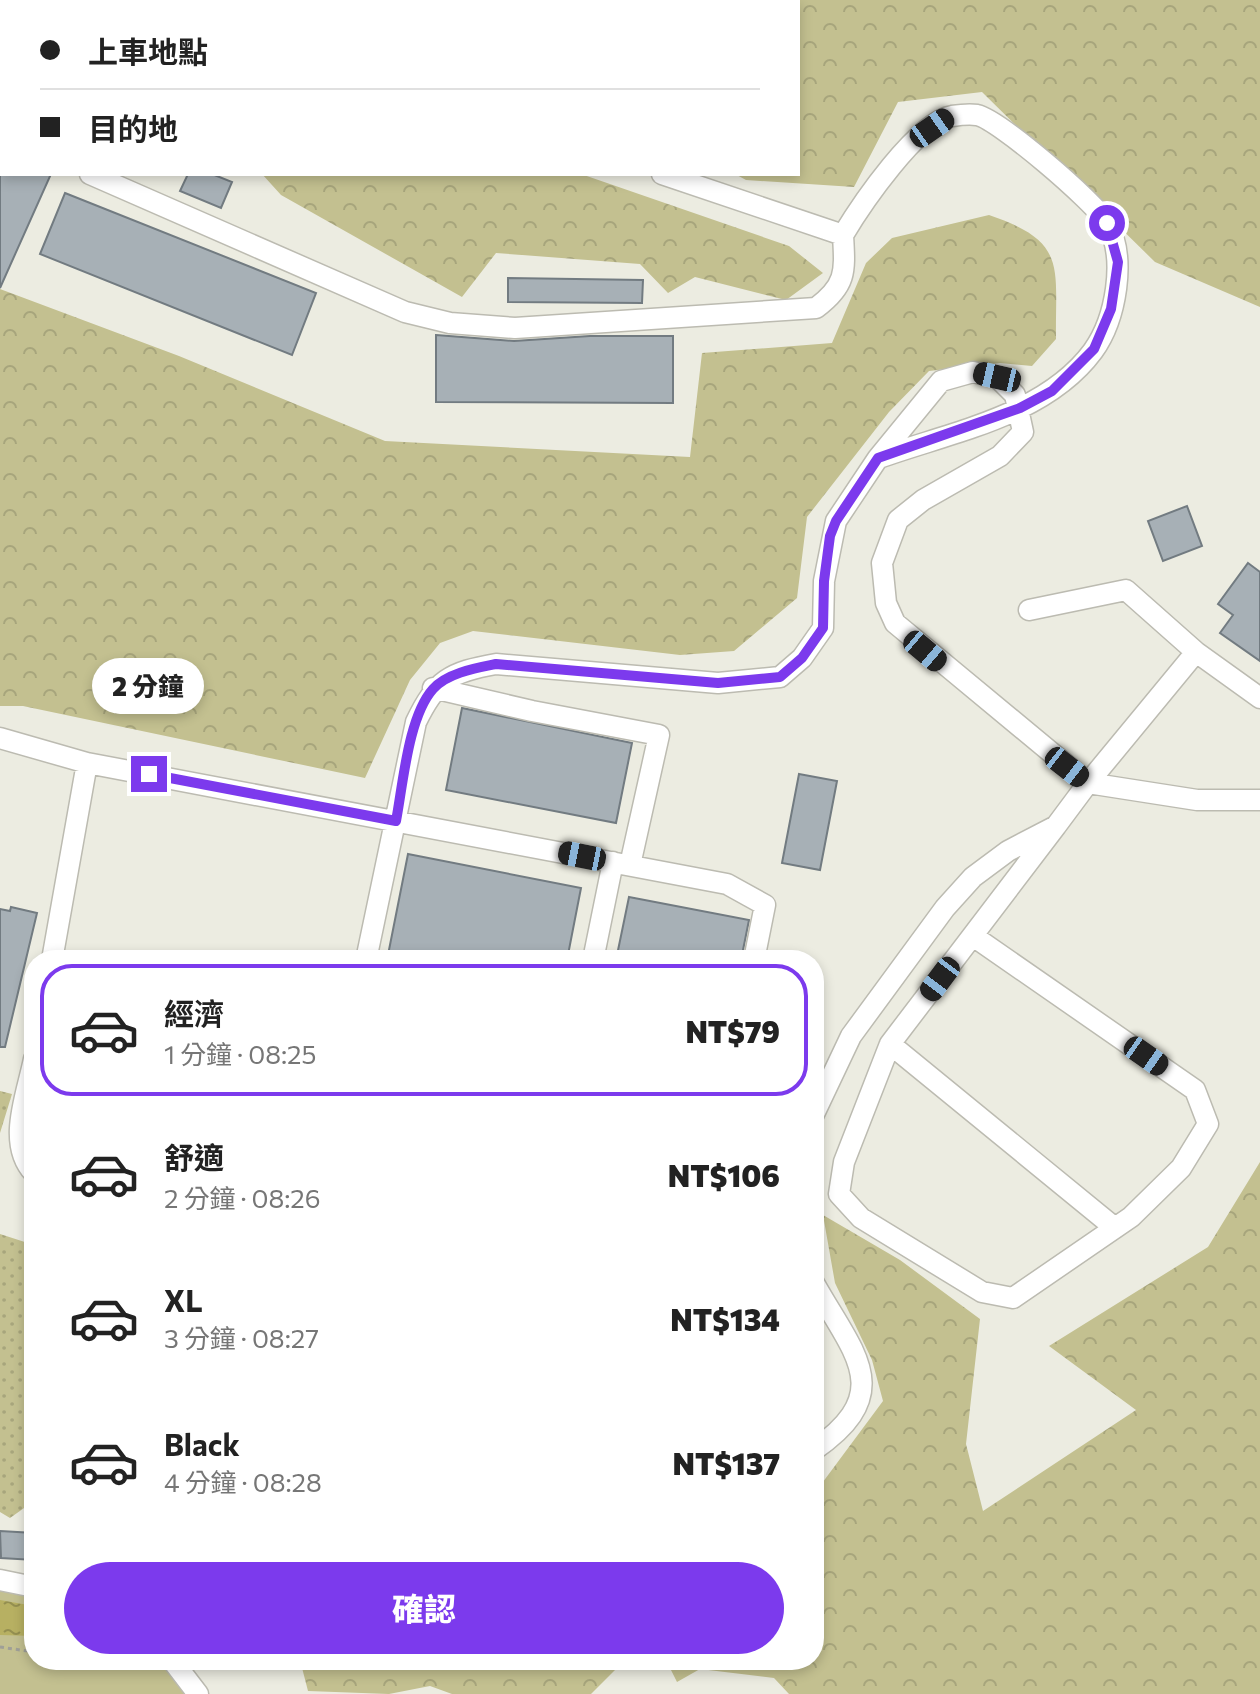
<!DOCTYPE html>
<html lang="zh-TW">
<head>
<meta charset="utf-8">
<style>
	:root { --surface:#fff; --page:#f2f2f2; --text:#222; --muted:#767676; --line:#e0e0e0; --accent:#7c3aed }
	body { margin:0; font-family:Commissioner,"Noto Sans TC",sans-serif; background:var(--page); color:var(--text); height:100vh; display:flex; flex-direction:column; font-size:30px; white-space:nowrap }
	* { box-sizing:border-box; margin:0 }
	p { font-size:26px; color:var(--muted) }
	.icon { flex:none; width:44px; height:44px; fill:none; stroke:currentColor; stroke-width:2; stroke-linecap:round; stroke-linejoin:round }
	.map { position:relative; flex:1; overflow:hidden }
	.side { position:absolute; left:24px; top:950px; width:800px; height:720px; display:flex; flex-direction:column; background:var(--surface); border-radius:32px; box-shadow:0 4px 12px #0003 }
	.side>* { flex:none }
	.banner { position:absolute; left:0px; top:0px; width:800px; height:176px; box-shadow:0 4px 12px #0003; display:grid; align-content:center; height:176px; padding:0 40px; background:var(--surface) }
	.end { position:absolute; width:36px; height:36px; margin:-18px; border:10px solid #7c3aed; background:#fff; box-shadow:0 0 0 4px #fff }
	.from { border-radius:50% }
	.bubble { position:absolute; height:56px; border-radius:28px; background:var(--surface); box-shadow:0 4px 12px #0003; font-size:26px; font-weight:800; line-height:56px; text-align:center }
	.car { position:absolute; width:24px; height:48px; margin:-24px -12px; border-radius:10px; box-shadow:0 0 6px 2px #0007; background:linear-gradient(#222 24%,#8ab4d8 0 40%,#222 0 76%,#8ab4d8 0 86%,#222 0) }
	.banner b { display:flex; align-items:center; gap:28px; height:76px; font-size:30px }
	.banner b+b { border-top:2px solid var(--line) }
	.banner i { width:20px; height:20px; background:var(--text) }
	ul { padding:14px 0 0; list-style:none }
	li { display:flex; align-items:center; gap:24px; height:132px; margin:0 16px 12px; padding:0 24px; border:4px solid transparent; border-radius:32px }
	li div { flex:1 }
	li b { display:block; font-size:30px }
	li em { font-style:normal; font-weight:800 }
	li.current { border-color:var(--accent) }
	li>.icon { width:72px; height:72px; stroke-width:1.5 }
	.primary-button { display:flex; gap:16px; margin-top:auto; padding:16px 40px }
	.primary-button a { flex:1; height:92px; border-radius:48px; background:var(--accent); color:#fff; font-size:32px; font-weight:800; line-height:92px; text-align:center }
	.map>svg:first-child { display:block }
	.grass { fill:url(#grass-dots) }
	.forest { fill:url(#forest-crowns) }
	.park { fill:#c3c090 }
	.water { fill:url(#water-ripples) }
	.building { fill:#a7b0b6; stroke:#727b81; stroke-width:2 }
	.lines { fill:none; stroke-linecap:round; stroke-linejoin:round }
	.minor-casing { stroke:#bcbbb1; stroke-width:23 }
	.path { stroke:#9f9f97; stroke-width:3; stroke-dasharray:4 4; stroke-linecap:butt }
	.minor { stroke:#fff; stroke-width:20 }
	.route { stroke:#7c3aed; stroke-width:10 }
</style>
</head>
<body>
<div class="map">
<svg width="1260" height="1694" viewBox="0 0 1260 1694">
	<defs>
		<pattern id="grass-dots" width="8" height="8" patternUnits="userSpaceOnUse" patternTransform="scale(2)"><rect width="8" height="8" fill="#c3c090"/><path d="M2 2h.1M6 6h.1" fill="none" stroke="#a7a57c" stroke-width="1.8" stroke-linecap="round"/></pattern>
		<pattern id="forest-crowns" width="20" height="18" patternUnits="userSpaceOnUse" patternTransform="scale(2)"><rect width="20" height="18" fill="#c3c090"/><path d="M2 6a3 3 0 1 1 6 0M12 15a3 3 0 1 1 6 0" fill="none" stroke="#a7a57c"/></pattern>
		<pattern id="water-ripples" width="26" height="14" patternUnits="userSpaceOnUse" patternTransform="scale(2)"><rect width="26" height="14" fill="#b7b062"/><path d="M2 4q2-2 4 0t4 0M15 11q2-2 4 0t4 0" fill="none" stroke="#948f50"/></pattern>
	</defs>
	<rect width="100%" height="100%" fill="#ecece1"/>
	<path class="grass" d="M0,1091L12,1094L0,1133Z
		M0,1234L34,1245V1501L10,1518L0,1512Z"/>
	<path class="forest" d="M55,0H457L458,2H58Z
		M538,0H1260V307L1155,262L982,92L898,102L854,187L746,180L735,174H798V2Z
		M262,174H581L789,246L823,273L786,300L695,277L668,293L640,264L496,253L462,297L281,195Z
		M989,215C1068,242 1055,266 1056,339L1032,366L1000,363L929,371L889,412L807,517L797,598L734,651L680,655L473,631L440,643L410,680L365,778L23,706H0V289L179,356L385,441L690,457L702,353L832,343L866,263L892,238Z
		M1260,1162V1694H789L774,1678L700,1669L677,1682L670,1668L624,1661L591,1694H452L430,1686L389,1694L308,1691L300,1660H814V1494L883,1401L872,1360L835,1283L823,1215L900,1260L980,1319L966,1444L983,1511L1136,1410L1049,1346L1208,1247Z"/>
	<path class="park" d="M0,1584L34,1590V1660H166L191,1694H0Z"/>
	<path class="water" d="M0,1600L34,1606V1636L0,1635Z"/>
	<path class="building" d="M0,174H51L0,288Z
		M188,174H212L232,182L221,208L180,191Z
		M65,193L316,293L292,355L40,254Z
		M508,278L643,280L642,303L508,302Z
		M436,335L514,341L590,336H673V403L436,402Z
		M1187,506L1202,546L1163,561L1148,521Z
		M1248,563L1260,572V661L1220,633L1233,615L1218,604Z
		M462,708L632,743L616,823L446,790Z
		M799,774L837,781L820,870L782,863Z
		M408,854L581,888L567,960H387Z
		M629,897L749,920L741,960H616Z
		M11,907L37,913L5,1047H0V909L10,911Z
		M0,1531L34,1533V1560L1,1558Z"/>
	<g class="lines">
		<defs>
			<path id="minor" d="M484,0L485,2
				M0,134L2,135
				M90,174L405,312L450,323L515,328L816,308C847,285 845,271 843,235L662,174
				M843,235C861,205 917,122 952,116C959,115 970,114 977,115C998,119 1095,202 1107,223C1127,258 1116,319 1093,351C1045,416 951,432 879,458
				M1196,652L1260,698
				M433,688L532,711L659,735L630,865
				M0,738L87,763L727,884L765,905L754,960
				M973,936L1195,1090L1208,1124L1181,1168L1131,1217L1013,1298L982,1292L861,1218L839,1194L844,1162L890,1044L1056,826
				M52,960L87,763
				M366,960L416,722C436,680 450,672 496,664L718,683L780,677L802,658L823,628L824,581L836,521L878,458L941,381L973,372L997,377L1015,395L1023,432L1000,456L923,500L898,520L882,563L886,603L895,623L1088,783L1197,800H1260
				M593,960L613,862
				M890,1044L1115,1228
				M34,1059C27,1095 6,1143 34,1173
				M814,1114L851,1036L945,908L973,877L1008,851L1056,826L1088,783L1196,652L1126,590L1029,610
				M814,1283C853,1353 898,1392 814,1450
				M0,1580L34,1587
				M172,1660L198,1694"/>
		</defs>
		<use href="#minor" class="minor-casing"/>
		<path class="path" d="M0,1647L34,1652"/>
		<use href="#minor" class="minor"/>
	</g>
	<g class="lines">
		<path class="route" d="M149,774L396,821C403,785 408,717 433,689C447,673 476,668 496,664L718,683L780,677L802,658L823,628L824,581L830,536L836,521L878,458L1020,408L1052,391L1094,349L1111,309L1118,262L1107,223"/>
	</g>
</svg>
<i class="end from" style="left:1107px;top:223px"></i>
<i class="end" style="left:149px;top:774px"></i>
<div class="bubble" style="left:92px;top:658px;width:112px">2 分鐘</div>
<i class="car" style="left:932px;top:128px;rotate:55deg"></i>
<i class="car" style="left:997px;top:377px;rotate:283deg"></i>
<i class="car" style="left:925px;top:651px;rotate:130deg"></i>
<i class="car" style="left:1067px;top:767px;rotate:128deg"></i>
<i class="car" style="left:582px;top:856px;rotate:281deg"></i>
<i class="car" style="left:940px;top:979px;rotate:217deg"></i>
<i class="car" style="left:1146px;top:1056px;rotate:125deg"></i>
<div class="banner">
<b><i class="from"></i>上車地點</b>
<b><i></i>目的地</b>
</div>
<section class="side">
<ul>
<li class="current"><svg class="icon" aria-label="car" viewBox="0 0 24 24"><path d="M5 17H2v-5l4-1 3-4h7l3 4 3 1v5h-3M9 17h6M6 11h13"/><circle cx="7" cy="17" r="2"/><circle cx="17" cy="17" r="2"/></svg><div><b>經濟</b><p>1 分鐘 · 08:25</p></div><em>NT$79</em></li>
<li><svg class="icon" aria-label="car" viewBox="0 0 24 24"><path d="M5 17H2v-5l4-1 3-4h7l3 4 3 1v5h-3M9 17h6M6 11h13"/><circle cx="7" cy="17" r="2"/><circle cx="17" cy="17" r="2"/></svg><div><b>舒適</b><p>2 分鐘 · 08:26</p></div><em>NT$106</em></li>
<li><svg class="icon" aria-label="car" viewBox="0 0 24 24"><path d="M5 17H2v-5l4-1 3-4h7l3 4 3 1v5h-3M9 17h6M6 11h13"/><circle cx="7" cy="17" r="2"/><circle cx="17" cy="17" r="2"/></svg><div><b>XL</b><p>3 分鐘 · 08:27</p></div><em>NT$134</em></li>
<li><svg class="icon" aria-label="car" viewBox="0 0 24 24"><path d="M5 17H2v-5l4-1 3-4h7l3 4 3 1v5h-3M9 17h6M6 11h13"/><circle cx="7" cy="17" r="2"/><circle cx="17" cy="17" r="2"/></svg><div><b>Black</b><p>4 分鐘 · 08:28</p></div><em>NT$137</em></li>
</ul>
<div class="primary-button"><a>確認</a></div>
</section>
</div>
</body>
</html>
